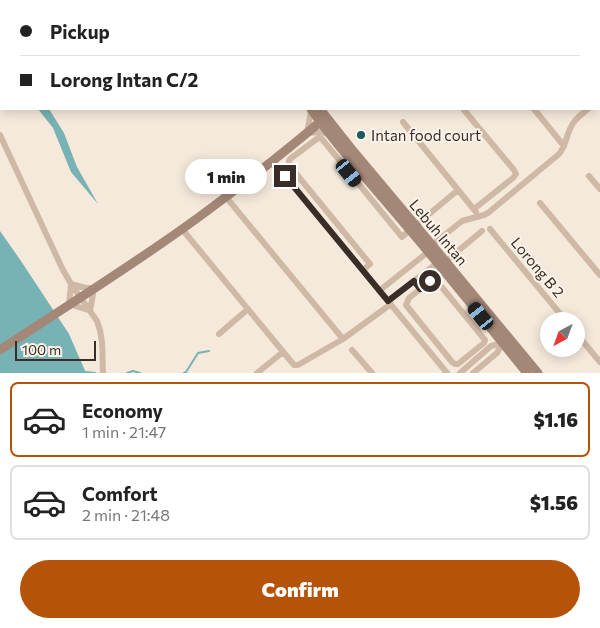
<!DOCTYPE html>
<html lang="en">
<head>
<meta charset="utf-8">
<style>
	:root { --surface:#fff; --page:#f2f2f2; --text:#222; --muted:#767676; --line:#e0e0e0; --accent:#b45309 }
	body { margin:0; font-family:Commissioner,sans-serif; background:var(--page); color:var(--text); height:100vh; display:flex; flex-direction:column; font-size:19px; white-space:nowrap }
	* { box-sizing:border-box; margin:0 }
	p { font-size:16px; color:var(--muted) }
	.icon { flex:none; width:28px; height:28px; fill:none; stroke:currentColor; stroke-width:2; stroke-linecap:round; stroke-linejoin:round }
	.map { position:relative; height:373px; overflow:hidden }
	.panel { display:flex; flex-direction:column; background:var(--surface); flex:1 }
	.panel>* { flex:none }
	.top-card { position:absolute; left:0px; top:0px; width:600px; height:110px; box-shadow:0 2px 12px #0003; display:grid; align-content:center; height:110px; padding:0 20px; background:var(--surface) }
	.needle { width:32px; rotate:221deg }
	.fabs { position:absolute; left:540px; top:312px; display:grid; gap:10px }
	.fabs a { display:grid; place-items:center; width:45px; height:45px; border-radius:50%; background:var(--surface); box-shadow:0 2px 12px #0003; font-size:25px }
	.scale { position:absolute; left:15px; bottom:12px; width:81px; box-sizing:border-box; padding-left:5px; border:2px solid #3a2d27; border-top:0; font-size:14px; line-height:18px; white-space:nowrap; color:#3a2d27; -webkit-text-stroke:4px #fcf3e9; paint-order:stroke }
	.end { position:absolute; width:22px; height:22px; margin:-11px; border:6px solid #3a2d27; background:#fff; box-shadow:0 0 0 2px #fff }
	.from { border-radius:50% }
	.bubble { position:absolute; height:35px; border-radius:18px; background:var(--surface); box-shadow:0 2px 12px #0003; font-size:16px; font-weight:800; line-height:35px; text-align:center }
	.car { position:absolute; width:15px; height:30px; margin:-15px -8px; border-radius:6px; box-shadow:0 0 4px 1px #0007; background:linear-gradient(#222 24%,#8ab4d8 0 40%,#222 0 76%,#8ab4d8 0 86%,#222 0) }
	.top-card b { display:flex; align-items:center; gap:18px; height:48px; font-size:19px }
	.top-card b+b { border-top:1px solid var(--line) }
	.top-card i { width:12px; height:12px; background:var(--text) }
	ul { padding:9px 0 0; list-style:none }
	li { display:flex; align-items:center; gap:15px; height:75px; margin:0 10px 8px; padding:0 10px; border:2px solid var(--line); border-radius:8px }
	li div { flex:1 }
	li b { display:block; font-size:19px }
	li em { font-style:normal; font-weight:800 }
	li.current { border-color:var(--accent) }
	li>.icon { width:45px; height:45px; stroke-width:1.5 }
	.cta { display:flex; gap:10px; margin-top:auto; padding:10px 20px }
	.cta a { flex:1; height:58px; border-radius:30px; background:var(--accent); color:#fff; font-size:20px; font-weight:800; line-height:58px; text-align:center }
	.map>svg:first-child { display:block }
	.water { fill:#77b2b5 }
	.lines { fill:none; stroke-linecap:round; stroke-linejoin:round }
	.stream { stroke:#77b2b5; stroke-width:2 }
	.street { stroke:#cfb9a6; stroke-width:6 }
	.secondary { stroke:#a38777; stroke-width:9 }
	.route { stroke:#3a2d27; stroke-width:6 }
	.poi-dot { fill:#185b60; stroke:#fcf3e9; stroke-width:2 }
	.labels { text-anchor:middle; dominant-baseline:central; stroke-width:4; stroke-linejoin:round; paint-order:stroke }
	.poi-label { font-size:15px; fill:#3a2d27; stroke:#fcf3e9; text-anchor:start }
	.street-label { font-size:15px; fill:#3a2d27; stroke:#fcf3e9 }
</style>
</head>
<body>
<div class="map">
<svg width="600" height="373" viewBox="0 0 600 373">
	<rect width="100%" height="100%" fill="#f5e9db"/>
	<path class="water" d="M38,109H49L64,133L77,167L98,204L71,172L53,128Z
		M0,231L21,261L69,334L86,373H0Z"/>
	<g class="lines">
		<path class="stream" d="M85,372L95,373
			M127,373L133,371L140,373
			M184,373L186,372L198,353L209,351"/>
		<path class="street" d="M263,0L264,1
			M515,0L516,1
			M586,0L587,1
			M313,1L315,0
			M599,15L600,17
			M599,100L600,99
			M311,109L310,117L307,133L320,132L329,134
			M534,109L564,146
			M464,110L514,170L516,174L513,178L474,209
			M403,122L476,212
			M0,135L62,268L71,284L97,321C104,338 102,355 103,373
			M273,161L447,373
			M589,176L600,189
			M226,197L343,339
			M540,203L600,275
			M416,225L458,190
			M182,229L294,365H298L343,339L391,304
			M490,229L566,321
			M432,245L462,221L484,215L488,213L559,154C566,146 566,136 571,127C574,119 582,114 588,109
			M446,261L482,231
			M363,270L370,264L289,165V161L290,159L318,138L322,139L402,237L410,230
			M433,279L436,280L485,340L484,343L458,364H455L452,362L406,305L409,298Z
			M71,284L86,288H94L90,311
			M71,285L69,304L88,310
			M379,291L428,252
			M388,301L437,263
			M576,333L600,362
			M219,334L248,309
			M352,350L372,373
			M257,373L283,352
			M460,373L491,346L502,343
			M473,373L497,353L503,342"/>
		<path class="secondary" d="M239,0V1
			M248,0L249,1
			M311,109C340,151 376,189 409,229C449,276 488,325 527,373
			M320,109L354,152L432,245L538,373
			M0,350C68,305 138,262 203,214C245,183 286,151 326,117"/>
	</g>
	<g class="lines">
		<path class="route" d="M285,176L388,301L414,281L420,289L430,281"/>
	</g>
	<circle class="poi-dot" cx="361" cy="135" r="5"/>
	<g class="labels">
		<g class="poi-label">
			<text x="371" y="135">Intan food court</text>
		</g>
		<g class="street-label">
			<text transform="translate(439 232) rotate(50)">Lebuh Intan</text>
			<text transform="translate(538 267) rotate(50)">Lorong B 2</text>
		</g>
	</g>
</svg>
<div class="fabs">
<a><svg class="needle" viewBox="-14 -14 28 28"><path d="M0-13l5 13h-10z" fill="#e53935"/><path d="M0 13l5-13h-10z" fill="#767676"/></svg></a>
</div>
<div class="scale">100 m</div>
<i class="end from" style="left:430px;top:281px"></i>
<i class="end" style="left:285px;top:176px"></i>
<div class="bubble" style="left:185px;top:159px;width:82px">1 min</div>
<i class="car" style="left:349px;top:173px;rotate:141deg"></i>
<i class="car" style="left:481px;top:316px;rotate:321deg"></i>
<div class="top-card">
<b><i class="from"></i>Pickup</b>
<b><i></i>Lorong Intan C/2</b>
</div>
</div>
<section class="panel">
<ul>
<li class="current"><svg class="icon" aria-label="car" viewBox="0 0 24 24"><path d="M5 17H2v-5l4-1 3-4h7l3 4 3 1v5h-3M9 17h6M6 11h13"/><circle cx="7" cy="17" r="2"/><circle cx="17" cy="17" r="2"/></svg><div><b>Economy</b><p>1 min · 21:47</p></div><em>$1.16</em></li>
<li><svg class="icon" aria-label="car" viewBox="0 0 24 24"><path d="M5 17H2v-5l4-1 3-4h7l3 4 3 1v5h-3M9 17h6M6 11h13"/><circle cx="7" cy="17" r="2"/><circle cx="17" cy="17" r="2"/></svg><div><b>Comfort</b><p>2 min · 21:48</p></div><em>$1.56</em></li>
</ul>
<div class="cta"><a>Confirm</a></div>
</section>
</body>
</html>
